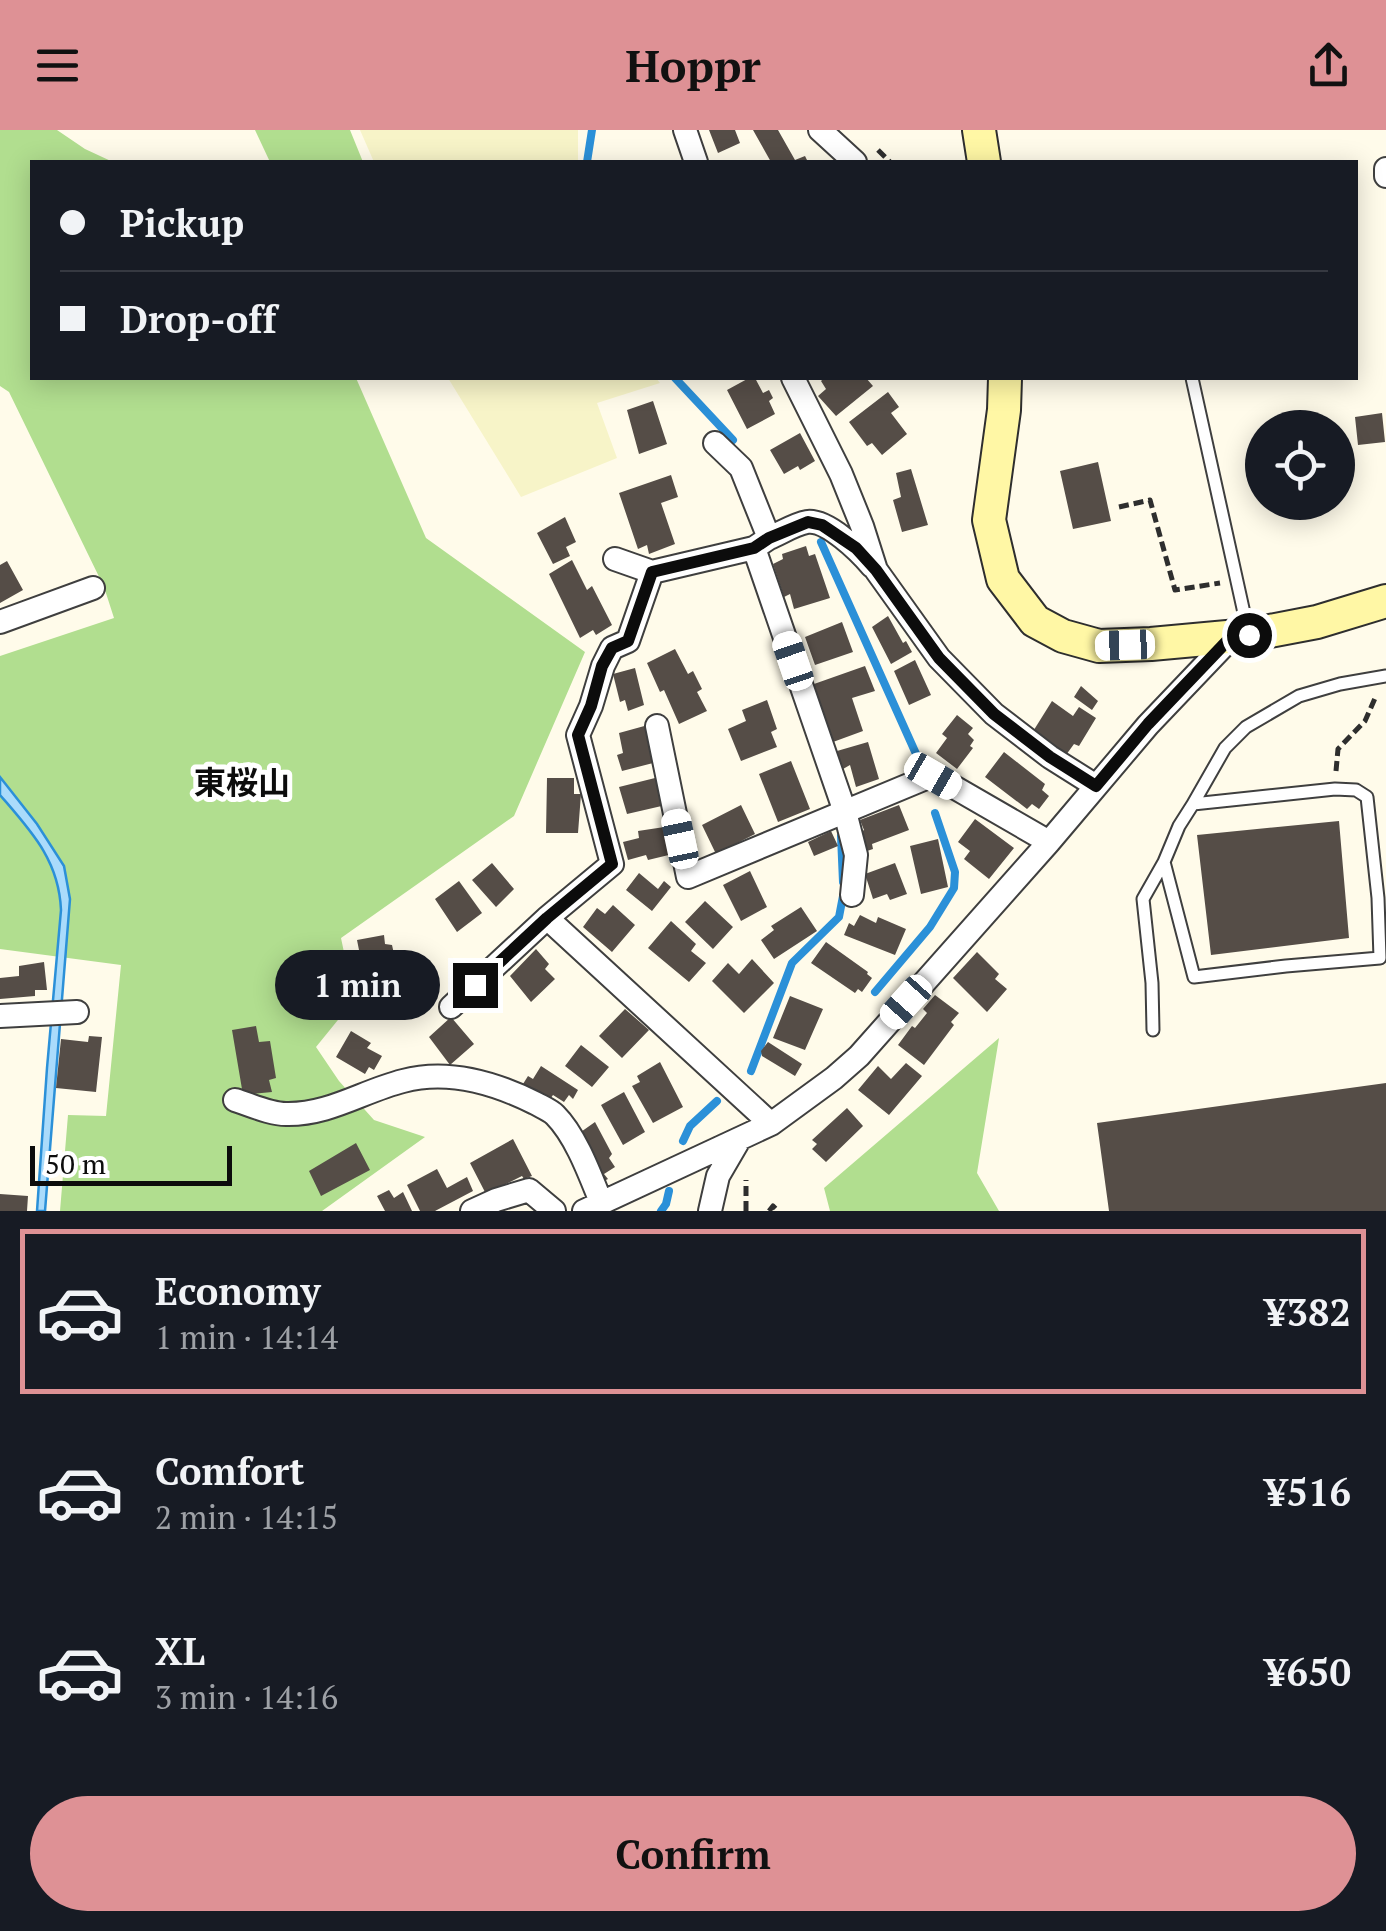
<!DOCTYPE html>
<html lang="en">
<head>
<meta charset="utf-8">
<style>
	:root { --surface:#171b24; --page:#20242c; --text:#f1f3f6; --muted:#9ea1a6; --line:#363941; --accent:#de9195 }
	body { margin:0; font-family:"PT Serif","Noto Sans JP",serif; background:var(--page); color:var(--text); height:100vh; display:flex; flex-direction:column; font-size:38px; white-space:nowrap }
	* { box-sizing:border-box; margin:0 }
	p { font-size:32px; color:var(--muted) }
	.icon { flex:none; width:55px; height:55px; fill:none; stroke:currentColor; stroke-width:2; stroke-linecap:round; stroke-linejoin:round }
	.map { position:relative; height:1081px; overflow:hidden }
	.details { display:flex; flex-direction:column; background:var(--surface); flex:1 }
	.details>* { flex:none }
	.hud { position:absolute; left:30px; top:30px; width:1328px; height:220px; border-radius:0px; box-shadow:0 5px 25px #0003; display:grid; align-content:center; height:220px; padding:0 30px; background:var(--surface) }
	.buttons { position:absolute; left:1245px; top:280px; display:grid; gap:20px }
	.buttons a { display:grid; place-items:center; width:110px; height:110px; border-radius:50%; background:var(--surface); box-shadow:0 5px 25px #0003; font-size:50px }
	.scale { position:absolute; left:30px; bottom:25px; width:202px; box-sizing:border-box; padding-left:10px; border:5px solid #0c0c0c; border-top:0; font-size:28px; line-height:35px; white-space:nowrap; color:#0c0c0c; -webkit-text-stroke:8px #fff; paint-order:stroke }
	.end { position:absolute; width:45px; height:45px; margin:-22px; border:12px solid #0c0c0c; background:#fff; box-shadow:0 0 0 5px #fff }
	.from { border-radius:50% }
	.bubble { position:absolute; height:70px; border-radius:35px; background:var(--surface); box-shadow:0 5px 25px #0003; font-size:32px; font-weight:800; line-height:70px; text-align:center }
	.car { position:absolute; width:30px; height:60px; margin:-30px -15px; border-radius:12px; box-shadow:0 0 8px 2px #0007; background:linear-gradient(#fff 24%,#345 0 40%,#fff 0 76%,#345 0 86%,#fff 0) }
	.hud b { display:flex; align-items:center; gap:35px; height:95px; font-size:38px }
	.hud b+b { border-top:2px solid var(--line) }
	.hud i { width:25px; height:25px; background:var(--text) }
	ul { padding:18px 0 0; list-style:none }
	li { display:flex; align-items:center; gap:30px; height:165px; margin:0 20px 15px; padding:0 10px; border:5px solid transparent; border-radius:0px }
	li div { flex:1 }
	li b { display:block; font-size:38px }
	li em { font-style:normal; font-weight:800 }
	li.active { border-color:var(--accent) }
	li>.icon { width:90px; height:90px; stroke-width:1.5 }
	.primary-button { display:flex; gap:20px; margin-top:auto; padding:20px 30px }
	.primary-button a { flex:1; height:115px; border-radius:60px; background:var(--accent); color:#111; font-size:40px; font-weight:800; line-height:115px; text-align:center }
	header { display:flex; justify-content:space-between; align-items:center; height:130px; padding:0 30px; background:var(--accent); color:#111; font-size:45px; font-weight:800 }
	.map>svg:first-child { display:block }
	.farmland { fill:#f7f4c8 }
	.forest { fill:#b1de8f }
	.water { fill:#aadbfb; stroke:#2b90d8; stroke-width:2.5 }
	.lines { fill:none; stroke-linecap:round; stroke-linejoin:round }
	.stream { stroke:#2b90d8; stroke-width:8 }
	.building { fill:#554d47 }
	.lane-casing { stroke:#3f3f3f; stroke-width:15 }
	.street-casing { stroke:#3f3f3f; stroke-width:26 }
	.secondary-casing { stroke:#2e2e2e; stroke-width:36 }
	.path { stroke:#2e2e2e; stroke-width:5; stroke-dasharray:10 5; stroke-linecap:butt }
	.lane { stroke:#fff; stroke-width:11 }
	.street { stroke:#fff; stroke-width:22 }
	.secondary { stroke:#fff7a5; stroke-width:32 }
	.route { stroke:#0c0c0c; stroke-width:12 }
	.labels { text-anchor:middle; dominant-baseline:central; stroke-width:10; stroke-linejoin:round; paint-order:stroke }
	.neighbourhood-label { font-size:32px; font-weight:bold; fill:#0c0c0c; stroke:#fff }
</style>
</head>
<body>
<header><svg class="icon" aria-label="menu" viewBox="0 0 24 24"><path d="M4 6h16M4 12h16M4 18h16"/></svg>Hoppr<svg class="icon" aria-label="share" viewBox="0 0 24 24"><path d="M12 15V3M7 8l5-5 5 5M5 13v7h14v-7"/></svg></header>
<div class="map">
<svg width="1386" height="1081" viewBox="0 0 1386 1081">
	<rect width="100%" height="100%" fill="#fffbea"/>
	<path class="farmland" d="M360,0H578V32H374Z
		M448,248H656L660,253L597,273L617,328L521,367Z"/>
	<path class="forest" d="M0,0H57L85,19L113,32H32V248H356L426,408L585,522L514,686L341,808L350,851L342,885L316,917L339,951L374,990L425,1007L322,1081H60L68,985L106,986L121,835L0,819V526L114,488L104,457L9,262L0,256Z
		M255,0H350L363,32H270Z
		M999,908L977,1043L999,1081H830L824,1058Z"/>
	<path class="water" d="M0,647L37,694L64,736L70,769L45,1081H37L47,938L61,780C59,730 31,701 0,665Z"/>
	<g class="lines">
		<path class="stream" d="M587,32L592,0
			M675,248L733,310
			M821,412L917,626
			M841,706L843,752
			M875,862L930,797L954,758L955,742L935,683
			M751,941L792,833L839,787L843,766
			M683,1011L690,996L717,971
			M661,1081L666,1074L669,1061"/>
	</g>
	<path class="building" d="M709,0H735L740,13L718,23Z
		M753,0H778L795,30L805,26L808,32H771Z
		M749,248H755L763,263L769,260L773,268L769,271L775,284L747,299L727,260Z
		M824,248H866L873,256L836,286L818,266L826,259L821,251Z
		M888,262L899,277L891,283L907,304L882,325L872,313L867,316L849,292Z
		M653,271L667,314L639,324L627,280Z
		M1382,283L1385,312L1358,315L1355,287Z
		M800,303L815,331L800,340L798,336L784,344L770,320Z
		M1098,332L1111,391L1073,399L1060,341Z
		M911,339L928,395L902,402L893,370L901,367L896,343Z
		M671,345L678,367L661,373L675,414L649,424L647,415L638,419L619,363Z
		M565,387L576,412L566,417L570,426L553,434L537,403Z
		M806,416L809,426L815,424L830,468L794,479L790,464L784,467L773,434L783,429L782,424Z
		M572,430L587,460L592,456L612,495L596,505L593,500L580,508L549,444Z
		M7,431L23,460L0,473V435Z
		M888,486L903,513L906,511L912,522L891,534L872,497Z
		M842,492L853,522L815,535L805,507Z
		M675,519L688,544L693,541L702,559L697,562L707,581L679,594L664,560L660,562L647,533Z
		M915,530L931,565L909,575L894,541Z
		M865,536L875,561L852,568L863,601L833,612L814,554Z
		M635,538L644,575L628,581L625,570L620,572L613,544Z
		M1081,556L1098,571L1092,580L1074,567Z
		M767,570L777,599L771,602L777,617L741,631L728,599L746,591L742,580Z
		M1052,571L1073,586L1079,577L1096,588L1079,616L1074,614L1066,625L1032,603Z
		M957,585L973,598L968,604L974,610L970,616L973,618L957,639L936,623L947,608L942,604Z
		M648,595L657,632L622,641L617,625L623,623L619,603Z
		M868,612L879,649L856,657L850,635L843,639L837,621Z
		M1004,622L1045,654L1042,660L1049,666L1039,679L1032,674L1027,679L985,647Z
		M791,631L810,679L778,692L759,644Z
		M659,647L666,675L627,684L619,657Z
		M547,648H574V664H581L578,703H546Z
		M741,675L755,704L716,724L702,695Z
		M899,675L909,700L872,714L873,719L864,722L860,703L864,700L860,690Z
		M975,689L1014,718L989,749L964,729L970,721L958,712Z
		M1339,691L1349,808L1211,825L1197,705Z
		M671,696L677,723L648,730L646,725L628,730L623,712L639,708L638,701Z
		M831,701L838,716L814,726L808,712Z
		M938,709L948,757L921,764L910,716Z
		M492,733L514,759L496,777L472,750Z
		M895,733L907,764L890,770L887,764L873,769L865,744Z
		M750,741L767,777L741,791L723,755Z
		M639,743L658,759L664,751L671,757L652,781L626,760Z
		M459,751L482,783L457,802L435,769Z
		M705,771L733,797L713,819L685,792Z
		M613,775L635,795L612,822L583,797L597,778L605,784Z
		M801,777L817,801L774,829L761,810L774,800L771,796Z
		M860,785L876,793L878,787L906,799L895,825L844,805L849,793L854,796Z
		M671,791L696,814L691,821L706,833L689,852L648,818Z
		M384,805L385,814L392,815L394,824L361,830L357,810Z
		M826,812L868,842L867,844L872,848L862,862L858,859L855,863L811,833Z
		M536,819L549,834L545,839L555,849L531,872L510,846Z
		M977,822L999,844L995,849L1007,859L987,882L953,848Z
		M752,829L774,853L744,883L712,851L728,833L739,844Z
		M44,832L47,860H35V866L0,869V848L19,846V836Z
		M399,847L402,872L364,874L363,850Z
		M935,865L959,883L951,892L954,895L924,935L898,915L912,896L915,898L927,883L923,879Z
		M790,866L823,879L805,920L773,908Z
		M625,879L649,900L622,928L599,906Z
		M451,887L474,914L450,935L429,907Z
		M256,896L259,912L270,911L276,948L269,950L272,962L243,965L232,900Z
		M351,901L371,913L367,918L382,926L374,940L369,937L365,944L336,927Z
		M89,906L102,907L96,962L56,958L61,909L88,912Z
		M768,912L802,934L795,946L762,926L761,921Z
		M581,915L609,937L592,957L565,936Z
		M660,932L683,977L653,993L632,956L640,952L637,946Z
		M906,933L922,946L889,985L858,960L878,936L891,949Z
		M541,936L578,960L573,969L569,965L564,972L553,965L548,972L523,954L528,946L533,949Z
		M1386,953V1081H1109L1097,993Z
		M624,962L645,1002L623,1015L601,975Z
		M847,978L863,996L826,1032L812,1019L817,1014L812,1010Z
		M595,992L612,1024L609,1028L615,1037L604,1044L608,1049L604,1051L578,1004Z
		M513,1009L532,1046L524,1049L522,1046L486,1064L470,1033Z
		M356,1013L370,1040L321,1066L309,1041Z
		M437,1039L447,1058L467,1047L473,1061L435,1081H420L407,1055Z
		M389,1060L394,1068L403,1062L412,1081H385L377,1066Z
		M0,1064L28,1066L27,1081H0Z"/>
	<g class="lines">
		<defs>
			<path id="lane" d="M1192,248L1248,501
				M1164,732L1179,696L1193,674
				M1153,900L1152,853L1143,769L1164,732L1194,847L1286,836L1380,828L1378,768L1367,667L1356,660L1335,659L1193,674L1225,618L1246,597L1299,566L1340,554L1386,546"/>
			<path id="street" d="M685,0L696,32
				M820,0L855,32
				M1386,39V46
				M793,248L841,344L862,396L876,440L939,528L994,584L1050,627L1096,656
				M769,408C781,403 795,394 807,392C827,389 860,422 872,436
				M754,418L845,682L856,725L852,765
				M652,442L754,418L769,408L741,338L715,313
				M0,492L93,458
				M657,596L688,747L933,645L1049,712
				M547,788L771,994
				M451,877L547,788L612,734L578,605L591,576L603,536L612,518L628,511L652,442L615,429
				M0,886L77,882
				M235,970C251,975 270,984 286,984C329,985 363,961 403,951C447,939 495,953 535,973C542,977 550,980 555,985C576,1006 590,1045 601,1072
				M472,1081L496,1070L529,1060L554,1081
				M584,1081L771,994L834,948L859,926L1049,712L1148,595L1230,509
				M710,1081L718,1046L739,1010"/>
			<path id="secondary" d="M979,0L984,32
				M1005,248L1004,280L989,390L1003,449L1035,491L1063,506L1099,516L1151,514L1249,505L1317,492L1386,471"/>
		</defs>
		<use href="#lane" class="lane-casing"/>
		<use href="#street" class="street-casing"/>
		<use href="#secondary" class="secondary-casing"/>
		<path class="path" d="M878,20L890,32
			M1119,377L1150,370L1175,460L1220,453
			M1336,641L1338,619L1365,591L1376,566
			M746,1081V1050
			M769,1081L773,1076L778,1081"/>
		<use href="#lane" class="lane"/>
		<use href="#street" class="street"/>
		<use href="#secondary" class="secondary"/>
	</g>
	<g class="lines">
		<path class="route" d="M475,855L547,788L612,734L578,605L591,576L602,536L612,518L628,511L652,442L754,418L769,408L808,392L822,395L856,418L876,440L939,528L994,584L1050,627L1096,656L1148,594L1230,508L1249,505"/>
	</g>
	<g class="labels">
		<g class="neighbourhood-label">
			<text x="242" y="652">東桜山</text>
		</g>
	</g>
</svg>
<div class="buttons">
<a><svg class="icon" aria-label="locate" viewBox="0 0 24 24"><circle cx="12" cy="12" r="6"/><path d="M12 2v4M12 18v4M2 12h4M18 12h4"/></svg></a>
</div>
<div class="scale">50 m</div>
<i class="end from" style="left:1249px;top:505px"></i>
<i class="end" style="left:475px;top:855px"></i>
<div class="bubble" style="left:275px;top:820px;width:165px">1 min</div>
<i class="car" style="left:1125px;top:515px;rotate:268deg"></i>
<i class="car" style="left:793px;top:531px;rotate:341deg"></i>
<i class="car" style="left:933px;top:646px;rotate:120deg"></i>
<i class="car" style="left:680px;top:709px;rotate:348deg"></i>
<i class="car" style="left:906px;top:872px;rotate:222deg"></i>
<div class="hud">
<b><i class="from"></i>Pickup</b>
<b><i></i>Drop-off</b>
</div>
</div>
<section class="details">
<ul>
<li class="active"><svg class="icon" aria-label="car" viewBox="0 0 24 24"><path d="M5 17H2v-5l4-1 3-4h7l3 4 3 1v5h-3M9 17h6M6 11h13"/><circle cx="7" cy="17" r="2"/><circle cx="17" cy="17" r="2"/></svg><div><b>Economy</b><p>1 min · 14:14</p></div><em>¥382</em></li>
<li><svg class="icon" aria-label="car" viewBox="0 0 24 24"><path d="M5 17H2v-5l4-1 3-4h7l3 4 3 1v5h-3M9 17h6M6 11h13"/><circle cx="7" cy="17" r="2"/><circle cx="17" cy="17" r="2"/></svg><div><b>Comfort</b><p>2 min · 14:15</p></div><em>¥516</em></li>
<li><svg class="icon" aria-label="car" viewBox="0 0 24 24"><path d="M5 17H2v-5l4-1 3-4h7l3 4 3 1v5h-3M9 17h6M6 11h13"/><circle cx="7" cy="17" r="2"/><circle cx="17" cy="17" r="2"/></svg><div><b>XL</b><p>3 min · 14:16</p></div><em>¥650</em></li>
</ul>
<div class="primary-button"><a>Confirm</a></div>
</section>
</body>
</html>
